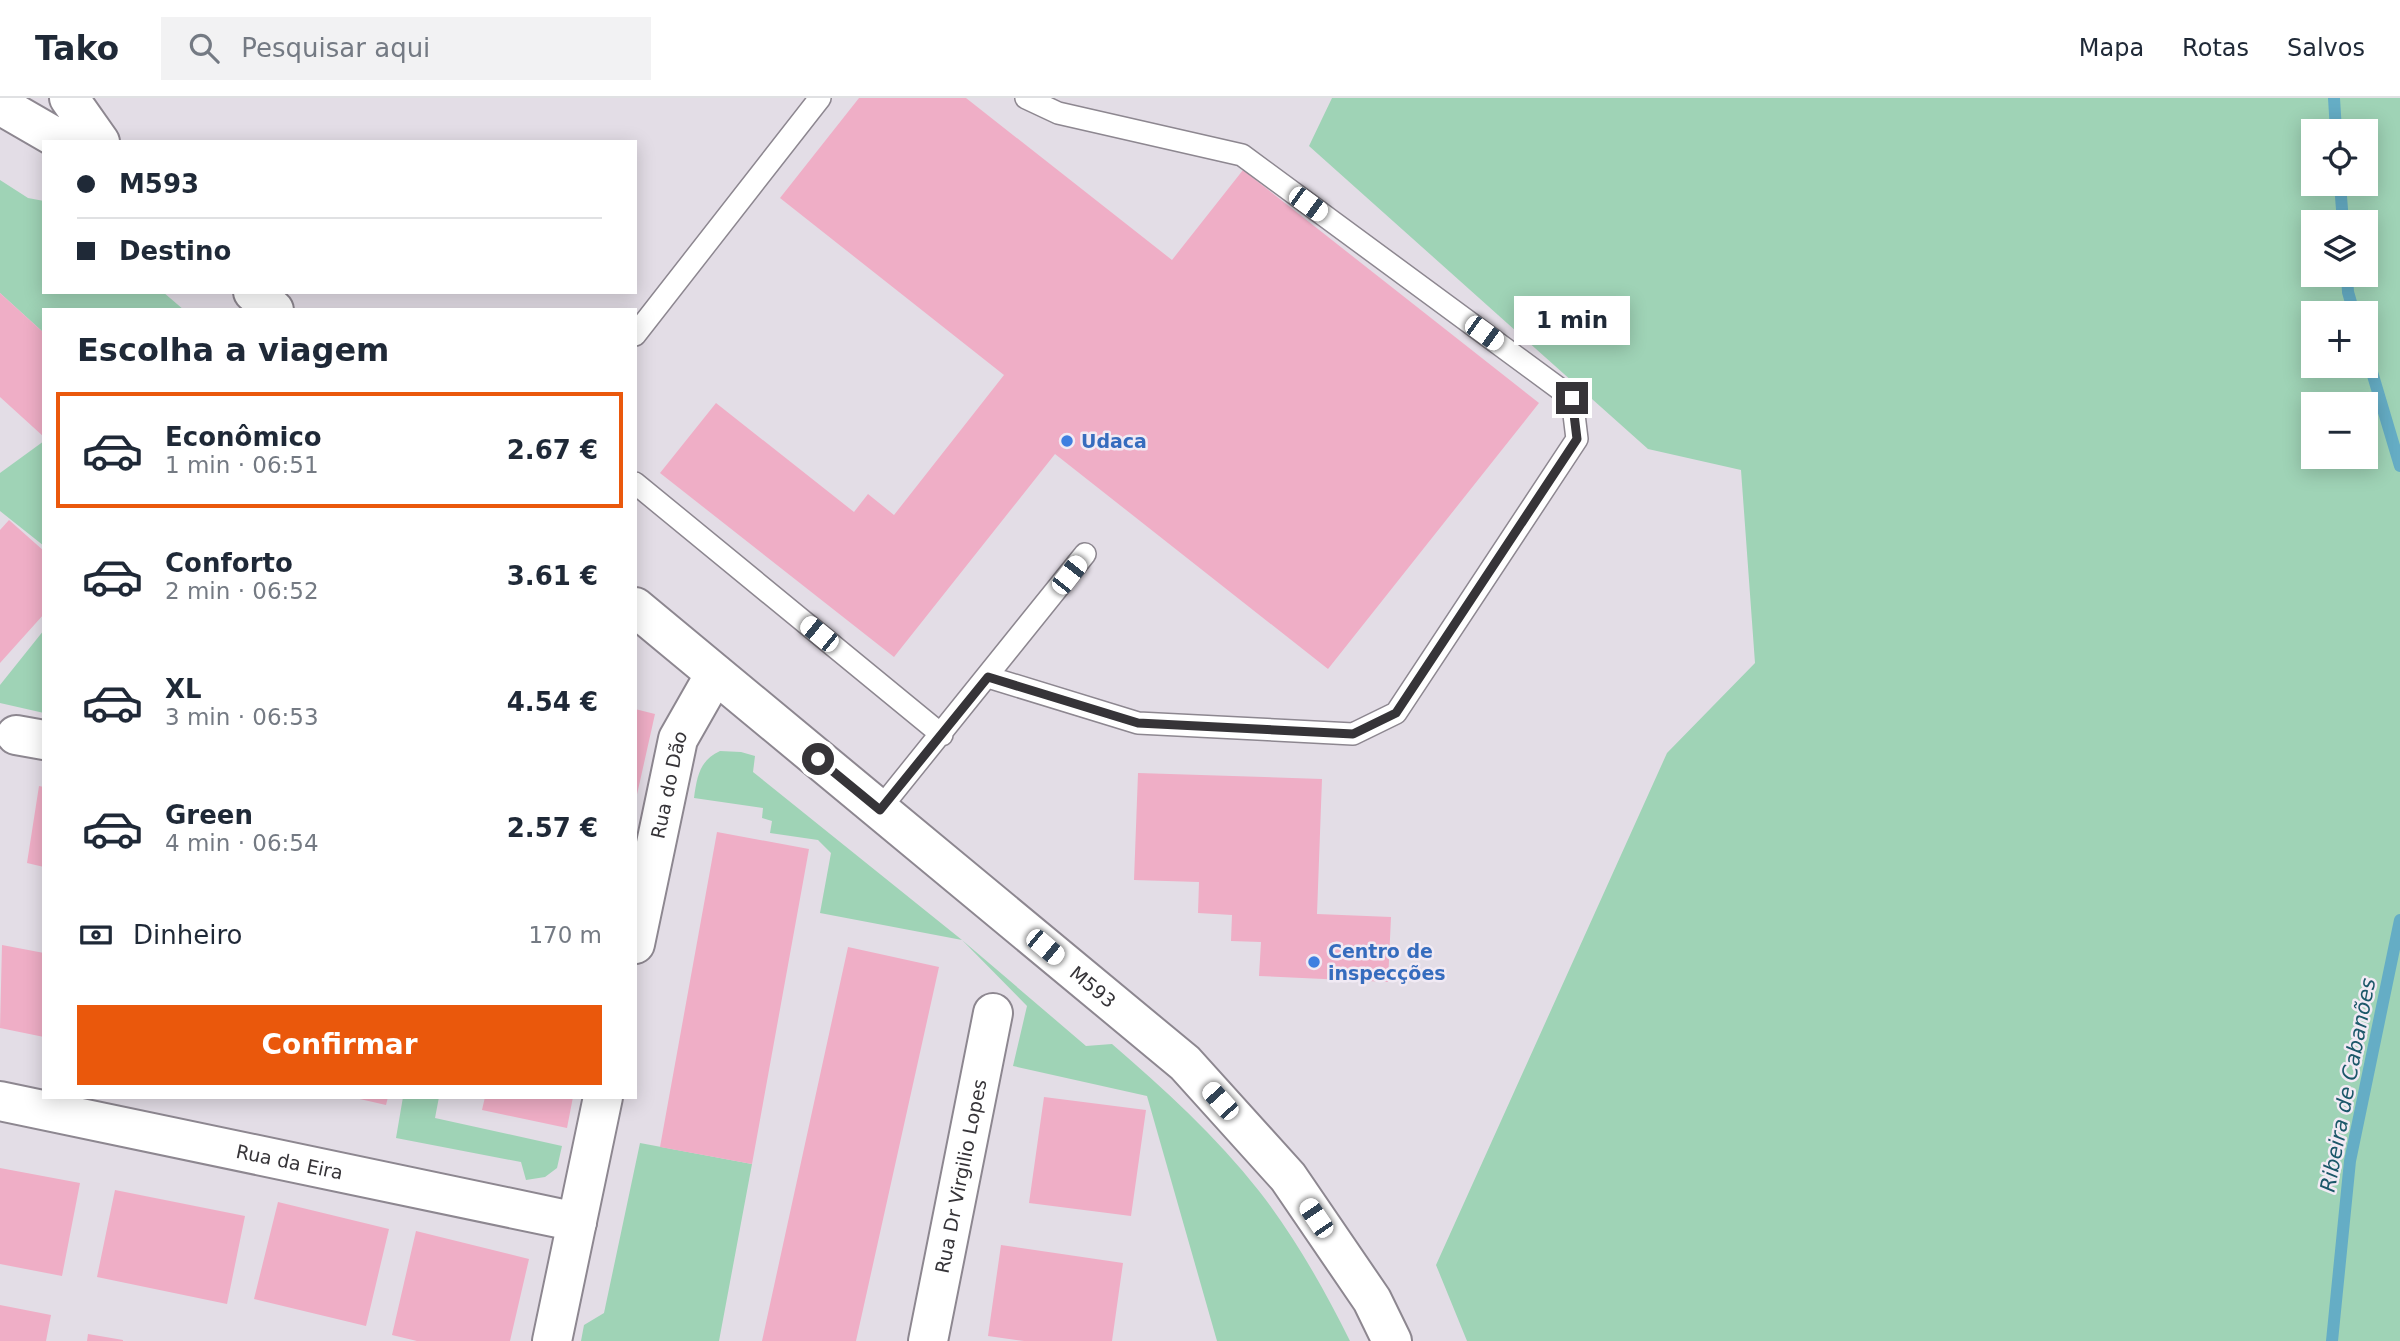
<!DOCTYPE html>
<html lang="pt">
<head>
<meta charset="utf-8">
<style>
	:root { --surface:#fff; --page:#f2f2f3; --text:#1f2937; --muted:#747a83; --line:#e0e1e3; --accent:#ea580c }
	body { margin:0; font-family:"DejaVu Sans",sans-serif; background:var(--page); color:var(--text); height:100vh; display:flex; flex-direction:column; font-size:26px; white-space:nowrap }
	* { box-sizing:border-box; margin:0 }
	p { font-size:23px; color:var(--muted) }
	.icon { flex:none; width:38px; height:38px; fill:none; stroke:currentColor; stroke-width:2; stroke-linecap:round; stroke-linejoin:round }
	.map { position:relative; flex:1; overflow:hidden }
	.drawer { position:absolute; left:42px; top:210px; width:595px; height:791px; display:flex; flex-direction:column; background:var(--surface); border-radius:0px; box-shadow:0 4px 18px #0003 }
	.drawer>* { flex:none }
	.top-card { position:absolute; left:42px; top:42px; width:595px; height:154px; border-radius:0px; box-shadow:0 4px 18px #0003; display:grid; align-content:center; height:154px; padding:0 35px; background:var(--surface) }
	.buttons { position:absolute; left:2301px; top:21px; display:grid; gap:14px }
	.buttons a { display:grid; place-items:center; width:77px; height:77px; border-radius:0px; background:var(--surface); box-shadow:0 4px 18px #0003; font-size:35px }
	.end { position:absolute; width:32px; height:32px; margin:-16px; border:9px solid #363438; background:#fff; box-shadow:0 0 0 4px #fff }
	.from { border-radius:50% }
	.bubble { position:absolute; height:49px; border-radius:0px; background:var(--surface); box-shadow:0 4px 18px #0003; font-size:23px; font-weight:600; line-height:49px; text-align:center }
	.car { position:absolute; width:21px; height:42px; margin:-21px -10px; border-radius:9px; box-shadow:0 0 5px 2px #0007; background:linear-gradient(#fff 24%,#345 0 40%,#fff 0 76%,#345 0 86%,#fff 0) }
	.top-card b { display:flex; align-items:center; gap:24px; height:66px; font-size:26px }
	.top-card b+b { border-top:2px solid var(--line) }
	.top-card i { width:18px; height:18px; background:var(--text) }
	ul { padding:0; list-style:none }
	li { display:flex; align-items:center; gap:21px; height:116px; margin:0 14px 10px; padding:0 21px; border:4px solid transparent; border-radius:0px }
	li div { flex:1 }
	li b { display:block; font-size:26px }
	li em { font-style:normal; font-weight:600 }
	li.current { border-color:var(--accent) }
	li>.icon { width:63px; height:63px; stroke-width:1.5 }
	h2 { padding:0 35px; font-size:32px; line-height:84px }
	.pay { display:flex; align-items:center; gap:18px; height:77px; padding:0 35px; font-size:26px }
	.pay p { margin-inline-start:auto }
	.button { display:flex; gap:14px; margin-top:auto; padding:14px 35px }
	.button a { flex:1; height:80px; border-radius:0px; background:var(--accent); color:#fff; font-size:28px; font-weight:600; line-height:80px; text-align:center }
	header { display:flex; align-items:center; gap:42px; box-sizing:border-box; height:98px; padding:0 35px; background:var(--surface); border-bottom:2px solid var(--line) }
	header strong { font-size:33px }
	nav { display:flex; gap:38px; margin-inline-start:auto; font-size:24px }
	.search { width:490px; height:63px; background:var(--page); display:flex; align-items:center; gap:18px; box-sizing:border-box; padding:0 24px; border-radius:0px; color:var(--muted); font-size:26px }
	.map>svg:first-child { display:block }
	.green { fill:#9fd3b6; fill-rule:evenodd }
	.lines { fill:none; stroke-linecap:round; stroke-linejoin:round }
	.stream { stroke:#65adc5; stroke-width:12 }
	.building { fill:#efaec6 }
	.service-casing { stroke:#8d8790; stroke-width:24 }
	.minor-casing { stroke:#8d8790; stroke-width:42 }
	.tertiary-casing { stroke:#8d8790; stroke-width:42 }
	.service { stroke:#fff; stroke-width:21 }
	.minor { stroke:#fff; stroke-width:38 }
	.tertiary { stroke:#fff; stroke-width:38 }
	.route { stroke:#363438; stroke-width:9 }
	.shop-dot { fill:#3f7fe0; stroke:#f1eaf4; stroke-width:2.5 }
	.labels { text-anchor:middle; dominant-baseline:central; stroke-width:5; stroke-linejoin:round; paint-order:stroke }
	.shop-label { font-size:19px; font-weight:bold; fill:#366cbe; stroke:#f1eaf4; text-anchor:start }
	.street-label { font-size:19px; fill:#363438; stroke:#f1eaf4 }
	.water-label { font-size:21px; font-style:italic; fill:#1b5769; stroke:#f1eaf4 }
</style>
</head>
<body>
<header>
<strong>Tako</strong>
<div class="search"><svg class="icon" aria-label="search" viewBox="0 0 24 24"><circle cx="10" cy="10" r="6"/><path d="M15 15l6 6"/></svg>Pesquisar aqui</div>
<nav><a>Mapa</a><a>Rotas</a><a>Salvos</a></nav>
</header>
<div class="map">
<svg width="2400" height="1243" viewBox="0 0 2400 1243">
	<rect width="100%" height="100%" fill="#e3dde6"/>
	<path class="green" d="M1332,0H2400V1243H1467L1436,1167L1667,655L1755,565L1741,372L1648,351L1309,48ZM2366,33V86H2314V33ZM2366,124V177H2314V124ZM2366,215V268H2314V215ZM2366,306V359H2314V306Z
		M0,82L28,100L44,103V194H163L184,212H44V235L0,195Z
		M44,343V448L0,413V375Z
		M44,532V615L0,605V587Z
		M720,653L741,654L755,658L753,674L962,842L1086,948L1112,946C1164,991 1216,1038 1259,1093C1295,1139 1324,1191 1350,1243H1217L1147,998L1013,968L1027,908L962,842L820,815L831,755L818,742L770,735L772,723L762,720L763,710L694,700C697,678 700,662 720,653Z
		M403,999H439L435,1020L562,1048L557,1070L545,1079L526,1082L521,1064L396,1040Z
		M640,1045L752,1066L719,1243H581L584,1227L604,1215Z"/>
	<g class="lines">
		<path class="stream" d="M2334,0L2336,33
			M2340,86L2343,124
			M2347,177L2348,194L2354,215
			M2366,254L2400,368
			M2332,1243L2350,1063L2400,822"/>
	</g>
	<path class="building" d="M859,0H966L1172,162L1243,72L1539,305L1328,571L1055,356L894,559L660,375L716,305L854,414L868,396L894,417L1004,277L780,100Z
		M0,195L44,235V339L0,299Z
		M9,422L44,453V516L0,565V432Z
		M635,611L655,616L636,701H635Z
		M1138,675L1322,681L1317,816L1391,819L1388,884L1259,878L1261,844L1231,843L1232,817L1198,815L1199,784L1134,782Z
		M39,688L44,689V769L27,765Z
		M717,734L809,751L752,1066L660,1049Z
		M2,847L44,855V939L0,930Z
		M848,849L939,869L856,1243H762Z
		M351,999H388L386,1007Z
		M485,999H573L567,1030L482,1012Z
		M1044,999L1146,1012L1131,1118L1029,1105Z
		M0,1070L80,1085L62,1178L0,1166Z
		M115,1092L245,1118L227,1206L97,1179Z
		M278,1104L389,1131L366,1228L254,1201Z
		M416,1133L529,1161L510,1243H417L392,1237Z
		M1001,1147L1123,1165L1112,1243H1024L988,1238Z
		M0,1207L51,1217L46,1243H0Z
		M88,1236L123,1242V1243H87Z"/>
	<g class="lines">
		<defs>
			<path id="service" d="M635,237L820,0
				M635,385L942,637
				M988,579L1138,625L1353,636L1396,615L1577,341L1572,300L1242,57L1058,15L1026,0
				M879,712L1085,456"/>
			<g id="minor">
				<path d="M253,194L274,212"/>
				<path id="s1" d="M635,509L1185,965L1288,1079L1372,1202L1392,1243"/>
				<path d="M16,637L44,642"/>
				<path id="s2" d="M635,846L678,641L715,576"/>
				<path id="s3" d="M0,1003L577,1124"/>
				<path d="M552,1243L603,999"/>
				<path id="s4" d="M928,1243L993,915"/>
			</g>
			<path id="tertiary" d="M69,0L100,44
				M0,7L64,44"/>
		</defs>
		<use href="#service" class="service-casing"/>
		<use href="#minor" class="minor-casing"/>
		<use href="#tertiary" class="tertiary-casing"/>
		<use href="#service" class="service"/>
		<use href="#minor" class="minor"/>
		<use href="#tertiary" class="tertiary"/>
	</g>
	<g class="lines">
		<path class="route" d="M818,661L880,712L988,579L1138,625L1353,636L1396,615L1577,341L1572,300"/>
	</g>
	<g class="shop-dot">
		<circle cx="1067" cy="343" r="7"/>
		<circle cx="1314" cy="864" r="7"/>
	</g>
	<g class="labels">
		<g class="shop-label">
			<text x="1081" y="343">Udaca</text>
			<text x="1328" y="853">Centro de<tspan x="1328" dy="22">inspecções</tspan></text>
		</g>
		<g class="street-label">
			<text stroke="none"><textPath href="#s2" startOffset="163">Rua do Dão</textPath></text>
			<text stroke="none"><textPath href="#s1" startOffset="595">M593</textPath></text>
			<text stroke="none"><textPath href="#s3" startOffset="296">Rua da Eira</textPath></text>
			<text stroke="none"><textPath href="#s4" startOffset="168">Rua Dr Virgilio Lopes</textPath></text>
		</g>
		<g class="water-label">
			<text transform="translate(2348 987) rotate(-79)">Ribeira de Cabanões</text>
		</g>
	</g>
</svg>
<div class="buttons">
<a><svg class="icon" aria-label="locate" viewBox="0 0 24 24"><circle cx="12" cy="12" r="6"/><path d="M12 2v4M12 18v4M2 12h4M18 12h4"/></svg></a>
<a><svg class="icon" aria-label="layers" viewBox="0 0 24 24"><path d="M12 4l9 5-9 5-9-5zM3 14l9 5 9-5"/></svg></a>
<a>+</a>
<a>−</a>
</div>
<i class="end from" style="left:818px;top:661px"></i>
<i class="end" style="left:1572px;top:300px"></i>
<div class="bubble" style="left:1514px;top:198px;width:116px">1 min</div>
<i class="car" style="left:1308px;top:106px;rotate:126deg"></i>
<i class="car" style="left:1484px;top:235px;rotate:126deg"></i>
<i class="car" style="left:1069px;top:477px;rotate:38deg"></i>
<i class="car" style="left:819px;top:536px;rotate:309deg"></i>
<i class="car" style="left:1045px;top:849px;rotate:130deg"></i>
<i class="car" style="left:1220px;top:1003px;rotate:318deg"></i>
<i class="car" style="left:1316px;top:1120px;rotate:326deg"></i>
<div class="top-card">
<b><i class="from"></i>M593</b>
<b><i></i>Destino</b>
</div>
<section class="drawer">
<h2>Escolha a viagem</h2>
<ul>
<li class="current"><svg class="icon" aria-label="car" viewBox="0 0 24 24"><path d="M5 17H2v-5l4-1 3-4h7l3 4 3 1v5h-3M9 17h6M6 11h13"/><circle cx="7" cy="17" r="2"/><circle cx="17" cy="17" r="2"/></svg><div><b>Econômico</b><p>1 min · 06:51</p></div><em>2.67 €</em></li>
<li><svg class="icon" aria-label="car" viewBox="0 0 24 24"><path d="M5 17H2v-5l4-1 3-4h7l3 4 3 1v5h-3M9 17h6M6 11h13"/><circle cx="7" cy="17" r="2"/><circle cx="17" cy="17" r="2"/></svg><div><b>Conforto</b><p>2 min · 06:52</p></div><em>3.61 €</em></li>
<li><svg class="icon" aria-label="car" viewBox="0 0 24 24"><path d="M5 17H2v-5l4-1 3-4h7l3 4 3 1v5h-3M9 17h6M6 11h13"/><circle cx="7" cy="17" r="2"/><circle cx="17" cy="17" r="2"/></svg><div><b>XL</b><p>3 min · 06:53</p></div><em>4.54 €</em></li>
<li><svg class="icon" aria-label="car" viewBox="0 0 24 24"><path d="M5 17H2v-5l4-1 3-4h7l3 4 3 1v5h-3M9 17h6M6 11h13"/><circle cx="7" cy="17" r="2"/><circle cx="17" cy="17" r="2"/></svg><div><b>Green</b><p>4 min · 06:54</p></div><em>2.57 €</em></li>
</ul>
<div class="pay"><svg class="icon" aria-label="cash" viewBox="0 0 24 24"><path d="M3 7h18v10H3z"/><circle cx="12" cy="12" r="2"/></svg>Dinheiro<p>170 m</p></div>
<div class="button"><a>Confirmar</a></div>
</section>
</div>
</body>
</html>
